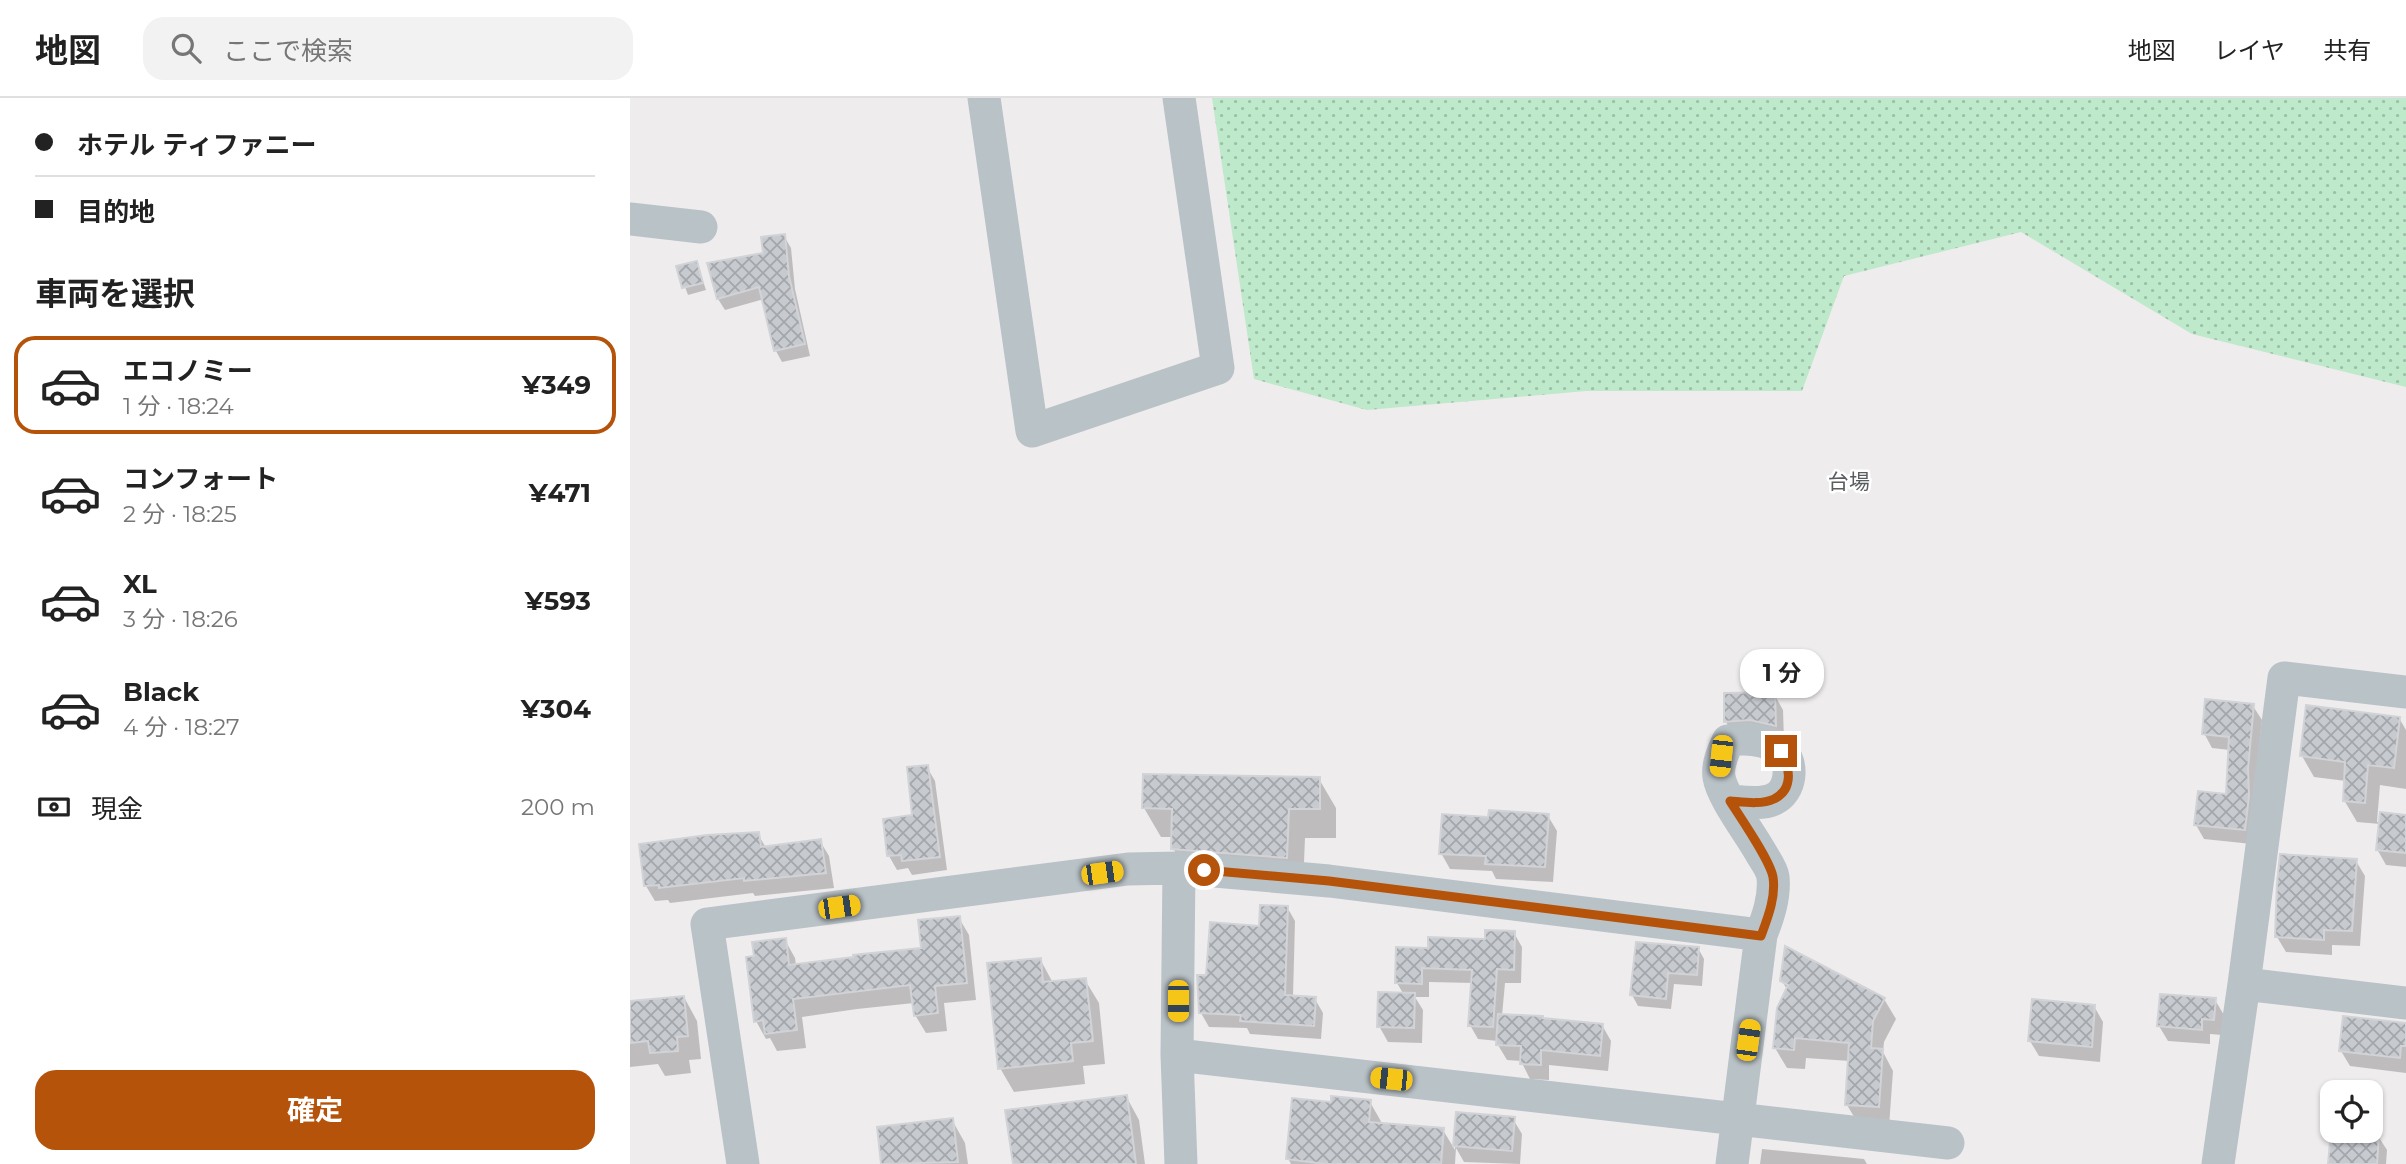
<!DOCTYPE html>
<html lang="ja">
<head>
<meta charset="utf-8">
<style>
	:root { --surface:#fff; --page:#f2f2f2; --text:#222; --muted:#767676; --line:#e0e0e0; --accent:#b45309 }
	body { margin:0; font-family:Montserrat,"Noto Sans JP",sans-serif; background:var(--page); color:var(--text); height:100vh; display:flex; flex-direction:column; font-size:26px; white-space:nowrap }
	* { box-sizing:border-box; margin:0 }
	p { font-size:23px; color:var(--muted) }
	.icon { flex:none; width:38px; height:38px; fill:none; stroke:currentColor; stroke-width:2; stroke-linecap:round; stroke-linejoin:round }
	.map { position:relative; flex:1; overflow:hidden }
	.panel { display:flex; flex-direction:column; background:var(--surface); width:630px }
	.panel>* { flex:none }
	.hud { display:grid; align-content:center; height:154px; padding:0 35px; background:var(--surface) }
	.tools { position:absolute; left:1690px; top:982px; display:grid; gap:14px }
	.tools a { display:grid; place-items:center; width:63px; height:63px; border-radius:14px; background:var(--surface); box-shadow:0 2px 5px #0004; font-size:35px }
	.end { position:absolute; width:32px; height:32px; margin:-16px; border:9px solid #b45309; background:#fff; box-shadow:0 0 0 4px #fff }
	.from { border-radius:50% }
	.bubble { position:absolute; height:49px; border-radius:21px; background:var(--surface); box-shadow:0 2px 5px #0004; font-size:23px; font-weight:700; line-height:49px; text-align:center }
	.car { position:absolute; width:21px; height:42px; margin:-21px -10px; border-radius:9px; box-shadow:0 0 5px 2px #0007; background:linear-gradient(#f5c518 24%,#345 0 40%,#f5c518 0 76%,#345 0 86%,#f5c518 0) }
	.hud b { display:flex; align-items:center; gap:24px; height:66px; font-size:26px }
	.hud b+b { border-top:2px solid var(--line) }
	.hud i { width:18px; height:18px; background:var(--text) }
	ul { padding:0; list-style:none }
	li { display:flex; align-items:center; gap:21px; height:98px; margin:0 14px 10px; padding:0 21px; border:4px solid transparent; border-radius:21px }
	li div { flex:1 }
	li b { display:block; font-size:26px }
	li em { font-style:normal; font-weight:700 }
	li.on { border-color:var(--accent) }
	li>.icon { width:63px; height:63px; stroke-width:1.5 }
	h2 { padding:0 35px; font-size:32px; line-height:84px }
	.pay { display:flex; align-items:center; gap:18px; height:77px; padding:0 35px; font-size:26px }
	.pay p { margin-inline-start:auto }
	.cta { display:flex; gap:14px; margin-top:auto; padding:14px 35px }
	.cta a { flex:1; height:80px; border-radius:21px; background:var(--accent); color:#fff; font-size:28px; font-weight:700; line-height:80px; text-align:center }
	header { display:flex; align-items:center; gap:42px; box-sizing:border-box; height:98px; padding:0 35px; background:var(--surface); border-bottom:2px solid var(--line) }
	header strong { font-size:33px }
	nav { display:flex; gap:38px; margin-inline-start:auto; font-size:24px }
	.search { width:490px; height:63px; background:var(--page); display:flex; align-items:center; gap:18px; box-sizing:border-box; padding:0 24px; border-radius:21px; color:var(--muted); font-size:26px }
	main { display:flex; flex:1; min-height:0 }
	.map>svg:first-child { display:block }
	.grass { fill:url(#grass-dots) }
	.shadow { fill:#0003 }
	.building { fill:url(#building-cross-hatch); stroke:#d1d3d7; stroke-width:2 }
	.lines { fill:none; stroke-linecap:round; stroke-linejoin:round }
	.minor { stroke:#b9c2c7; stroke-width:33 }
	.route { stroke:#b45309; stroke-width:9 }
	.labels { text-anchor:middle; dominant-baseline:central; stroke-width:5; stroke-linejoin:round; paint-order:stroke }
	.quarter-label { font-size:21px; fill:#5a5d60; stroke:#fff }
</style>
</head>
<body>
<header>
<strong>地図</strong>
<div class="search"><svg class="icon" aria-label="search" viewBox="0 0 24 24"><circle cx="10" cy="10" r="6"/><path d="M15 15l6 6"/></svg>ここで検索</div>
<nav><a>地図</a><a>レイヤ</a><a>共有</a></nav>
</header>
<main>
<section class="panel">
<div class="hud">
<b><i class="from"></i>ホテル ティファニー</b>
<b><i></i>目的地</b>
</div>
<h2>車両を選択</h2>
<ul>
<li class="on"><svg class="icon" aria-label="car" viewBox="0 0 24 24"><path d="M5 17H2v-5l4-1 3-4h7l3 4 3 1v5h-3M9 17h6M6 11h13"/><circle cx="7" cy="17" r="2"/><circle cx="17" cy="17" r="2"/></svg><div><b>エコノミー</b><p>1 分 · 18:24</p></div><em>¥349</em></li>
<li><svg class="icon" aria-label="car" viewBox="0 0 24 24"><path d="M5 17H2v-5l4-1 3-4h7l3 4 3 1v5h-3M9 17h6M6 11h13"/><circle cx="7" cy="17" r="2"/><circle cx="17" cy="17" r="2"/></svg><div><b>コンフォート</b><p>2 分 · 18:25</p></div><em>¥471</em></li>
<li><svg class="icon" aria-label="car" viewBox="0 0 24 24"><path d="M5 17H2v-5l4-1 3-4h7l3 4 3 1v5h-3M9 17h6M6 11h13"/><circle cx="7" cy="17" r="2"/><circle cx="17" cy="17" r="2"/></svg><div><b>XL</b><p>3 分 · 18:26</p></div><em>¥593</em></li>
<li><svg class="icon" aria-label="car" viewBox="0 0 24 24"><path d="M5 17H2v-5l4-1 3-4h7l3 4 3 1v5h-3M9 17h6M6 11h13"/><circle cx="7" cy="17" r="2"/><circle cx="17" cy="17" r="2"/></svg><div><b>Black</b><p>4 分 · 18:27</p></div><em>¥304</em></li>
</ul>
<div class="pay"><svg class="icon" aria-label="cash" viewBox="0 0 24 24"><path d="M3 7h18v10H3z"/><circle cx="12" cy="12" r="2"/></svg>現金<p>200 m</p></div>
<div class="cta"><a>確定</a></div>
</section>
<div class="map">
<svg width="1776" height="1066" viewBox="0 0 1776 1066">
	<defs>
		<pattern id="grass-dots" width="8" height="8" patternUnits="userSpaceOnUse" patternTransform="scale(1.75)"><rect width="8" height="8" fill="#bee9cb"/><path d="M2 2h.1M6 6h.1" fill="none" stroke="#9cbfa8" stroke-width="1.8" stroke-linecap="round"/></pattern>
		<pattern id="building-cross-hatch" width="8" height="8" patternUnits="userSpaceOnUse" patternTransform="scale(1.75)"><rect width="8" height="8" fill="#c7cacf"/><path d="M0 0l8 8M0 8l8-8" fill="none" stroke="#a3a6ab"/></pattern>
	</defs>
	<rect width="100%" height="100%" fill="#efeced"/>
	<path class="grass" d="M582,0H1776V289L1562,236L1391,134L1214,178L1172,293H956L737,312L624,281Z"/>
	<path class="shadow" d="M154,138L161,150L165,191L180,258L152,264L146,253L134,201L95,212L88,201L79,166L135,157Z
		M67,165L76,192L58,197L48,170Z
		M1144,596L1153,612L1154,642L1105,639L1096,624Z
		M1623,608L1632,622L1625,686L1622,746L1574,741L1566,727L1598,698L1600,652L1582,650L1574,635Z
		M1769,620L1776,632V691L1750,687L1747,724L1776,719V769L1756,767L1747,751L1750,726L1727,724L1714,702L1716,683L1684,679L1672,658Z
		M297,669L305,683L317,772L282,777L278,770L267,772L259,758L284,719Z
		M689,681L706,710V740H675L673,789L560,780L543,750V739H531L514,710Z
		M918,718L927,733L923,784L866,781L862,773L820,771L811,755L860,720Z
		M128,736L136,750L190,743L199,758L204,790L125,798L123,795L40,805L38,802L25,803L16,788Z
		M1726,763L1735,778L1730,848L1702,847V857L1656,854L1647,839Z
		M657,809L665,823L663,899L685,901L693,915L691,941L620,936L617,930L579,929L571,915L577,879Z
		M329,820L339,837L346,902L314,905L317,933L296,935L285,917L284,905L227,911L172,919L176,950L147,953L140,940L136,941L126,923V860L155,842L165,860L166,868L293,852Z
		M884,835L892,849L891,885H875L872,918L972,927L981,943L978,973L919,967V982L900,981L891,963L877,962L868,947V943L848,941L840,927L843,885L799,884V899H785L793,912L792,945L758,944L749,928L774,897L767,885L800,851L857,843Z
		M1068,850L1074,861L1072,888L1044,886L1041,911L1008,908L1002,897Z
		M410,861L423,885L455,882L469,905L475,966L453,968L455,986L384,994L370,970Z
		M1152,883L1254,901L1266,921L1254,944L1253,954L1263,973L1259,1029L1229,1027L1217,1007L1220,963L1176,960L1175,971L1157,970L1145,950L1158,893Z
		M54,899L67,923L71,961L59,962L61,975L35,978L28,966L0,969V905Z
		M1585,902L1594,917L1592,937L1580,936V946L1538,943L1529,928Z
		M1464,908L1473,924L1470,964L1409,958L1400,943Z
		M1776,927V975L1720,968L1711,953Z
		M496,998L509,1022L515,1066H384Z
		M740,1004L753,1027L813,1032L825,1052L827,1016L883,1021L892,1036L890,1066L834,1064L826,1050L825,1066H661L658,1060L703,1006Z
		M322,1022L335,1045L338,1066H253L248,1031Z
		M1748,1038L1757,1052L1756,1066H1700Z
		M1132,1051L1234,1061L1237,1066H1130Z"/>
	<path class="building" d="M155,136L159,178L175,246L144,253L129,189L87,201L77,165L133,155L131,139Z
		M67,163L73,185L52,190L46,168Z
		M1145,594L1146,628L1120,622L1094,624V595Z
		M1575,601L1624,606L1618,670L1619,698L1615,732L1564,727L1568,693L1596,696L1599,639L1572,636Z
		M1676,607L1770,619L1764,670L1738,667L1735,705L1713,703L1715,664L1670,658Z
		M298,667L310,759L272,763L271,757L257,758L253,721L282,717L277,669Z
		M513,676L690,679V711H659L657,760L541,751L542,711L512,710Z
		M859,712L919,716L915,769L855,766L856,758L809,756L812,716L858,719Z
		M1750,714L1776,717V755L1746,752Z
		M129,734L131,749L191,741L196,775L114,783V780L29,790V787L14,788L9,746L77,737Z
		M1650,756L1727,761L1722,833L1694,832V842L1645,839L1647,785Z
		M630,807L658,808L655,897L686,899L684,928L610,923L611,917L569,915L567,877H576L580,824L629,828Z
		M330,818L337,885L305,888L308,915L284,918L280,887L163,901L167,932L135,936L133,922L124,924L116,859L124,858L122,844L156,840L159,867L223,859V857L291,850L288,822Z
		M855,832L885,833L884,872L867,871L863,929L838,928L842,872L792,870V886L765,885L766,849L798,850V839L855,841Z
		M1006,844L1069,849L1067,877L1038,875L1036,901L1000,897Z
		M1155,848L1255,900L1243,923L1241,950L1253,951L1249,1009L1215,1007L1219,945L1165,940L1164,952L1143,950L1147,910L1158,887L1150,883Z
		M411,860L413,884L456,880L463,943L441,945L443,963L368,971L357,865Z
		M748,894L785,895L784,930L747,929Z
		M1530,896L1586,900L1584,922L1572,921V932L1527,928Z
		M54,898L58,938L47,939L48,953L20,955L18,943L0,945V903Z
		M1402,901L1465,907L1462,949L1398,943Z
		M868,916L913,918V920L973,926L970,958L911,952V967L890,966L891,948L866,947Z
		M1713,918L1776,925V948H1771L1770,960L1709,953Z
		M497,997L506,1066H383L375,1012Z
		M701,998L741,1002L739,1024L814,1030L811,1066H695L656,1061L662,1000L701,1004Z
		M826,1014L885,1019L882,1053L823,1048Z
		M323,1020L328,1064L251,1066L247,1029Z
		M1701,1032L1749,1036L1747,1066H1698Z"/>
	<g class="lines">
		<path class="minor" d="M354,0L402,333L588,270L549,0
			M0,121L71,129
			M1100,703C1113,704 1132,707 1144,701C1161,693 1164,666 1151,653C1138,641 1113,639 1098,643C1093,654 1087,667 1089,679C1092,699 1120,735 1131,755C1135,762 1142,771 1143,779C1145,799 1138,819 1131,837L1102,1066
			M549,770L547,957L551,1066
			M1614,886L1776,905
			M547,957L1318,1045
			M113,1066L77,826L498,771L549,770L699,783L1131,837
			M1588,1066L1614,886L1654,580L1776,594"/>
	</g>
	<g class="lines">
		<path class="route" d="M574,772L699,783L1131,838C1138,819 1146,799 1143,779C1140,762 1110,719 1100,703C1113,704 1131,707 1144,701C1164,691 1160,669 1151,653"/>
	</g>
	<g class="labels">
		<g class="quarter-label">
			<text x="1219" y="383">台場</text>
		</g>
	</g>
</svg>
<div class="tools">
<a><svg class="icon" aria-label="locate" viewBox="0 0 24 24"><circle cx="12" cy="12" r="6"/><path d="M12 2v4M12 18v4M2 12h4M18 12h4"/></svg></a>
</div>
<i class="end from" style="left:574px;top:772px"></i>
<i class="end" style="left:1151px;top:653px"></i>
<div class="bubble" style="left:1110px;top:551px;width:84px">1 分</div>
<i class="car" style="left:1091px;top:658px;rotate:186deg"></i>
<i class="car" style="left:472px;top:775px;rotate:82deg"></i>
<i class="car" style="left:209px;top:809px;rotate:82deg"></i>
<i class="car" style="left:548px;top:903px;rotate:180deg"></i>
<i class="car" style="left:1118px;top:942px;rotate:8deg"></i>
<i class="car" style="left:761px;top:981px;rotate:276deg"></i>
</div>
</main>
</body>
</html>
